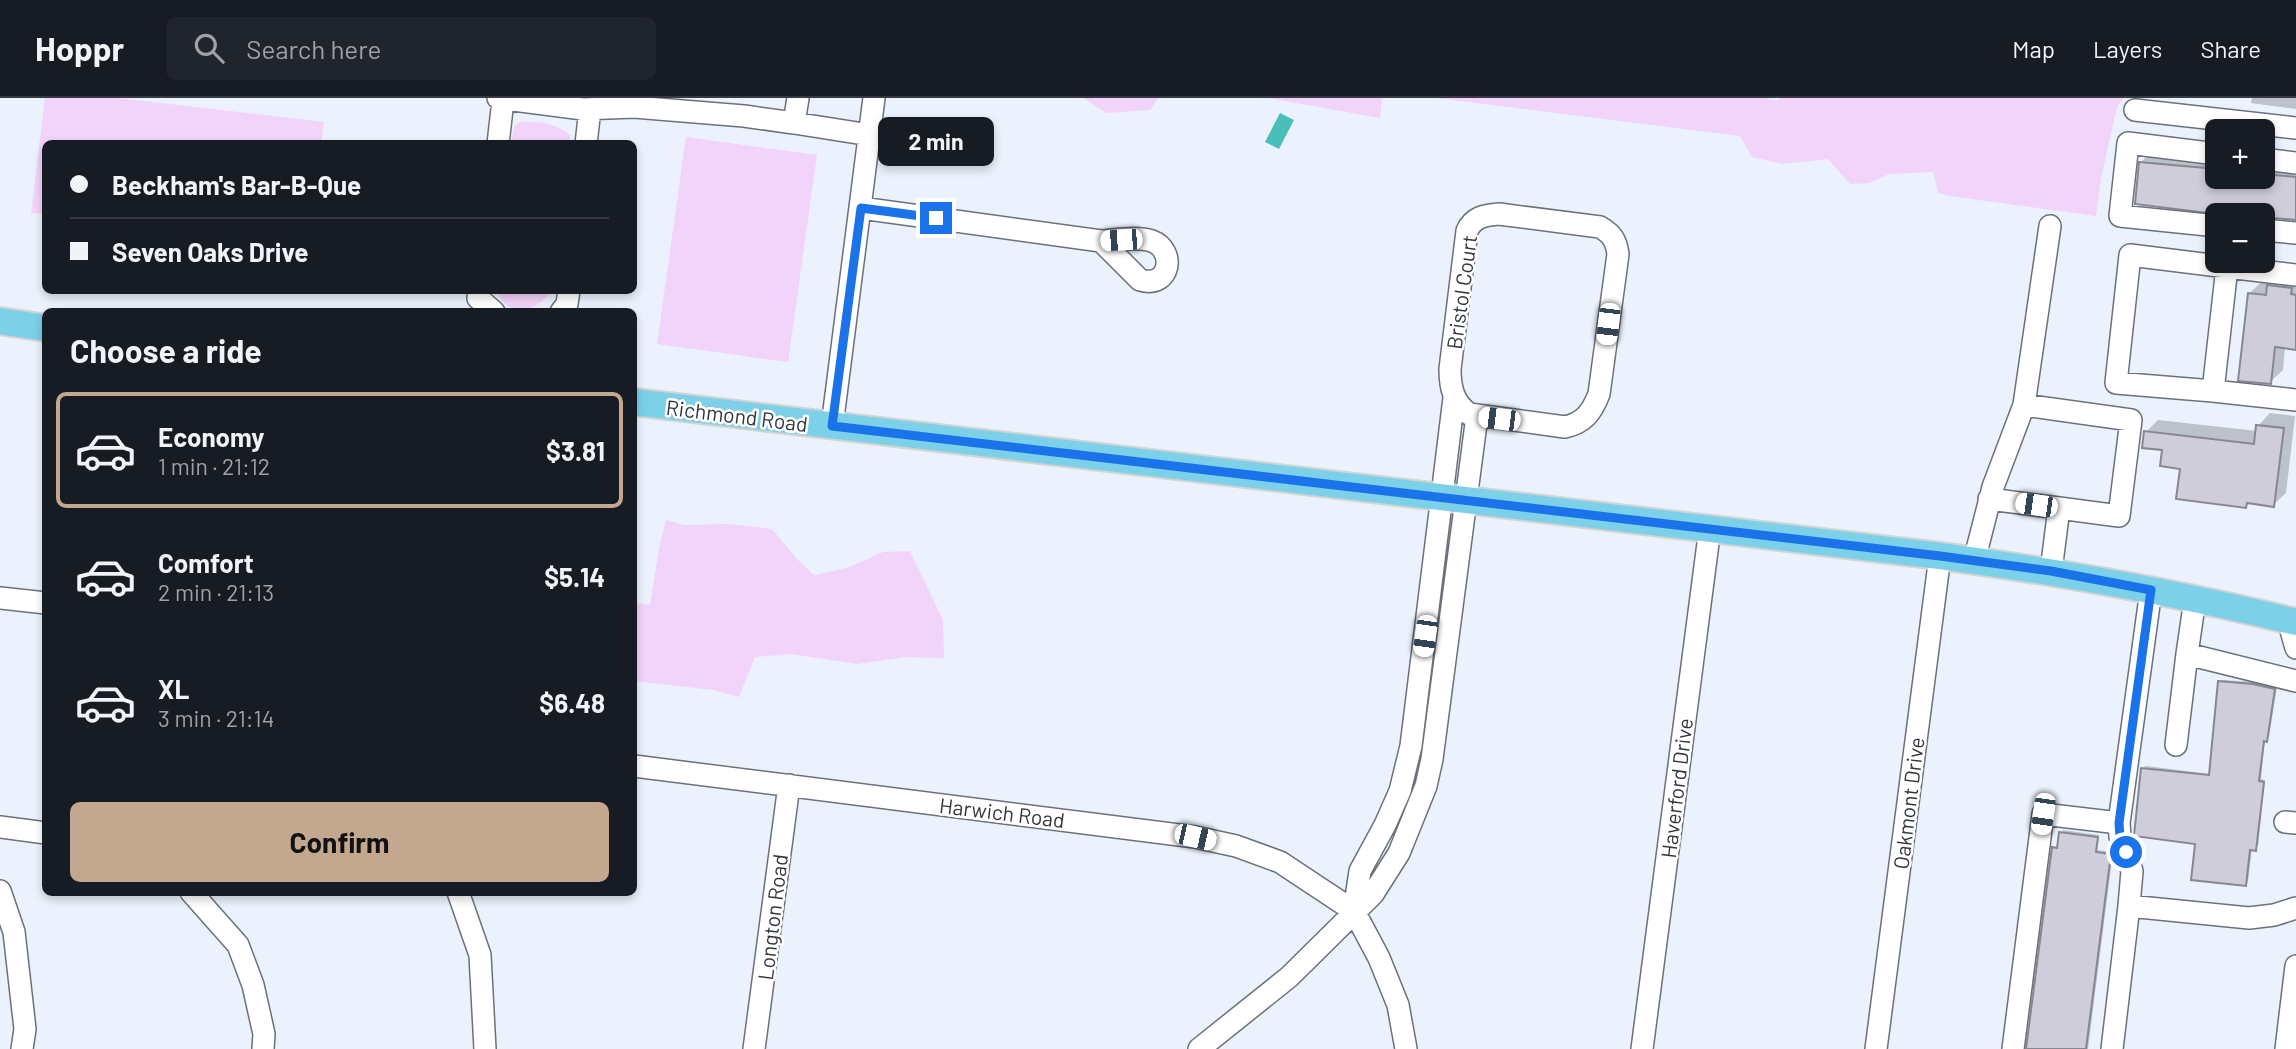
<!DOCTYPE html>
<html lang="en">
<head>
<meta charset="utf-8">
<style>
	:root { --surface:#171b24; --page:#20242c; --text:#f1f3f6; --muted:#9ea1a6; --line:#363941; --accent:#c3a78e }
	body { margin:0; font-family:Barlow,sans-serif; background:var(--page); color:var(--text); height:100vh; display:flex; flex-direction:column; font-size:26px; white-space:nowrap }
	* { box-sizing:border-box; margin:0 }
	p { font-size:23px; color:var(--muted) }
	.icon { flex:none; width:38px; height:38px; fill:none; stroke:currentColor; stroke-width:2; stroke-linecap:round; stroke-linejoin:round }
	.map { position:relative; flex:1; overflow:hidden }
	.sheet { position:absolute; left:42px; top:210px; width:595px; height:588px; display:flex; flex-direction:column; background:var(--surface); border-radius:10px; box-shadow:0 4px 10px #0003 }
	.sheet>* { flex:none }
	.guide { position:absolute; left:42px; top:42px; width:595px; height:154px; border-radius:10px; box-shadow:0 4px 10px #0003; display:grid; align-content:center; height:154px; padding:0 28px; background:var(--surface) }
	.tools { position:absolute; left:2205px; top:21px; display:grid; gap:14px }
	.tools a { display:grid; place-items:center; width:70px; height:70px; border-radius:10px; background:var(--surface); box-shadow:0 4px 10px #0003; font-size:35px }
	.end { position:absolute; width:32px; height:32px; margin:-16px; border:9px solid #1a73e8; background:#fff; box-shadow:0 0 0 4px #fff }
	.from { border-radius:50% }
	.bubble { position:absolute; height:49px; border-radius:10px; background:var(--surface); box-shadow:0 4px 10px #0003; font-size:23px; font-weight:700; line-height:49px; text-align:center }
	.car { position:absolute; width:21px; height:42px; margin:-21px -10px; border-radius:9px; box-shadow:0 0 5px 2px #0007; background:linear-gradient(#fff 24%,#345 0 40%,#fff 0 76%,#345 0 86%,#fff 0) }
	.guide b { display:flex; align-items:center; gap:24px; height:66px; font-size:26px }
	.guide b+b { border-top:2px solid var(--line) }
	.guide i { width:18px; height:18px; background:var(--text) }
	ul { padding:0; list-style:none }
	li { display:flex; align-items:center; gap:21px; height:116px; margin:0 14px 10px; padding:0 14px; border:4px solid transparent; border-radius:10px }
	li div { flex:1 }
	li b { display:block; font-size:26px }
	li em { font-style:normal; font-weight:700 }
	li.selected { border-color:var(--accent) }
	li>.icon { width:63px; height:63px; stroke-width:1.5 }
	h2 { padding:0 28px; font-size:32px; line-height:84px }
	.action { display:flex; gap:14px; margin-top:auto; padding:14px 28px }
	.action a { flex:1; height:80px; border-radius:10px; background:var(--accent); color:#111; font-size:28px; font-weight:700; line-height:80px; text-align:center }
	header { display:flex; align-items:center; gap:42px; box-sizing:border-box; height:98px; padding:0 35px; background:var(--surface); border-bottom:2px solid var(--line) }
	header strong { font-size:33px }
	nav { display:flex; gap:38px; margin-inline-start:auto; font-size:24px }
	.search { width:490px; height:63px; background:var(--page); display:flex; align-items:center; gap:18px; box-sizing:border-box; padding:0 24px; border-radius:10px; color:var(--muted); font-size:26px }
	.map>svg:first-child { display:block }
	.green { fill:#f2d3f9 }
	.water { fill:#4abeb9 }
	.shadow { fill:#0003 }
	.building { fill:#cecdd9; stroke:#878791; stroke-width:2 }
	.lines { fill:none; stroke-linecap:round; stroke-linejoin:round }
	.minor-casing { stroke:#6a717a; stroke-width:24 }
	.major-casing { stroke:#d2d3d3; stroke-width:30 }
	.minor { stroke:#fff; stroke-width:21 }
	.major { stroke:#7cd0e8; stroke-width:26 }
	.route { stroke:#1a73e8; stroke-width:9 }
	.labels { text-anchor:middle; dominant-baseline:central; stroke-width:5; stroke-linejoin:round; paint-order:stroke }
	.street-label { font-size:21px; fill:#323539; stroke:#fff }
</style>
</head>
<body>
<header>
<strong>Hoppr</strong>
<div class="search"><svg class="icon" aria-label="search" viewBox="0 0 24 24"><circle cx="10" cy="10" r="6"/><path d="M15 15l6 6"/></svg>Search here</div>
<nav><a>Map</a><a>Layers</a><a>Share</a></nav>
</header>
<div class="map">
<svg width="2296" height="951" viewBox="0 0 2296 951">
	<rect width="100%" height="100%" fill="#ebf2fd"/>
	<path class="green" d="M45,0H118L324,24L321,45L46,46L45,116L31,115Z
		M1083,0H1158L1150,12L1107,15Z
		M1268,0H1382L1380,20Z
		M1437,0H1766L1777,3L1781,0H2124L2117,9L2101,80L2096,118L1949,98L1938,95L1933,74L1889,76L1869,85L1850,86L1828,61L1783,66L1752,59L1740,38Z
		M520,24C539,23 556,25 570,37V45H511L514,28Z
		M686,39L817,57L788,264L657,246Z
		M497,193V192L551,193C538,214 508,221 497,193Z
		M666,422L684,427L729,426L772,431L797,461L814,477L847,470L883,454L910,453L943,522L944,560L906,559L857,566L790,556L755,559L739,599L713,592L634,583V505L650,507L660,445Z"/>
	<path class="water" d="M1280,15L1294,22L1279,51L1265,44Z"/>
	<path class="shadow" d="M2252,0H2296V11L2251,5Z
		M2153,52L2217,58V79H2263V63L2296,66V120L2226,117L2141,64Z
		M2296,177V250L2285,249L2283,272L2270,284L2249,196L2262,183Z
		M2270,315L2295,318L2286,395L2273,407L2249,404L2246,408L2182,369L2146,334L2158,322L2257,333L2258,328Z
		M2222,582L2256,584L2277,589L2269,639L2265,641L2261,681L2265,682L2258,748L2252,750L2248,784L2245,786L2197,744L2143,670L2146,668L2211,676L2219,584Z
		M2063,732L2099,737L2097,752L2113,754L2088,951H2026L2054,750L2059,748Z"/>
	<path class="building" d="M2139,64L2217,71V79H2263V76L2296,79V122L2263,119V117H2224L2135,106Z
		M2267,187L2292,190L2291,196L2296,197V252L2275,249L2271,286L2238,283L2248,195L2266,197Z
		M2256,327L2284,330L2274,409L2247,405L2246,410L2176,401L2180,371L2160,368L2162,352L2142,350L2144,333L2254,346Z
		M2218,583L2253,586L2275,591L2267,644L2264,643L2259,683L2264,684L2256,753L2250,752L2246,788L2191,782L2195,746L2134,738L2141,670L2209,677Z
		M2059,734L2098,739L2096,754L2111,756L2086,951H2026L2052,749L2057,750Z"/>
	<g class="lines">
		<defs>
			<path id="minor" d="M498,0L583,11L634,9L744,18L794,25
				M798,0L794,25L870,37
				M2135,12L2296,30
				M498,46L503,2
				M586,46L590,11
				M2217,56L2128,45L2120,118L2217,128
				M2263,61L2296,65
				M861,110L1101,143L1140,182C1171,191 1176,152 1152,143C1137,138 1117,142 1101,143
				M1499,116L1600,129C1612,136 1616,142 1618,156L1599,296C1592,314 1584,325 1565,329L1469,316C1453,304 1450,289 1450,271L1467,133C1473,119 1485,117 1499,116Z
				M2263,132L2296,135
				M2296,177L2227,169L2213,293L2296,302
				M479,192L478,200L494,214
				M561,214L567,206L569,192
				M2213,293L2116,285L2130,157L2227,169
				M2024,307L2050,128
				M832,328L874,0
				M1989,401L2059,410
				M1974,463L1993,389L2024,307L2131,322L2119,418L2059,410L2051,473
				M0,500L46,505
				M2288,522L2296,550
				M2187,556L2195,501
				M2176,647L2187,556L2296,583
				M634,668L1195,739L1236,748L1280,764L1354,813L1379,860L1398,907L1406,951
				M2285,724L2296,725
				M0,729L46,735
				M0,793L14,834L25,931L22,951
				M191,794L238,847L253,887L264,936L263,951
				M458,794L480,857L485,951
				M2129,808L2132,773L2120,739L2119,725L2151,492
				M1354,813L1360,773L1385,727L1400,693L1411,648L1454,300
				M754,951L789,687
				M1199,951L1289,879L1373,796L1399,755L1426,688L1432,661L1477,318
				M1642,951L1710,430
				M1876,951L1940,458
				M2013,951L2043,716L2119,725
				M2112,951L2129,808L2249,820L2274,817L2296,810
				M2286,951L2296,868"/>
			<path id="major" d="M0,223L46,230
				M634,304L1940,458C2060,474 2178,495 2296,524"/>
		</defs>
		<use href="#minor" class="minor-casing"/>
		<use href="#major" class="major-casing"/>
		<use href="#minor" class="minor"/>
		<use href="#major" class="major"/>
	</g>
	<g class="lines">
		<path class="route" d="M936,120L861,110L832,328L1940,458L2051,473L2151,492L2119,725L2120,739L2126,754"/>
	</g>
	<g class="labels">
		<g class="street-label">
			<text transform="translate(1461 194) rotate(-82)">Bristol Court</text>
			<text transform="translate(737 317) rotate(7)">Richmond Road</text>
			<text transform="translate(1676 690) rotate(-83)">Haverford Drive</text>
			<text transform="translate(1908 705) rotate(-83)">Oakmont Drive</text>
			<text transform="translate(1002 714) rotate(7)">Harwich Road</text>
			<text transform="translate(772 819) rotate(-83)">Longton Road</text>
		</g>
	</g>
</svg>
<div class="tools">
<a>+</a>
<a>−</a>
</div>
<i class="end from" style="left:2126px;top:754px"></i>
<i class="end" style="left:936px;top:120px"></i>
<div class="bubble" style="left:878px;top:19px;width:116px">2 min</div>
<i class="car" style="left:1121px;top:142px;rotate:267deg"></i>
<i class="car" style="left:1608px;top:226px;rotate:187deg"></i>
<i class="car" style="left:1499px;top:321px;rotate:277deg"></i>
<i class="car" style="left:2036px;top:407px;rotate:278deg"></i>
<i class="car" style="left:1425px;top:538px;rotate:188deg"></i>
<i class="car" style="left:2043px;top:716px;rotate:188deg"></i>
<i class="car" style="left:1195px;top:739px;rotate:103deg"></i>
<div class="guide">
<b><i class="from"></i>Beckham's Bar-B-Que</b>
<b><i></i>Seven Oaks Drive</b>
</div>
<section class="sheet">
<h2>Choose a ride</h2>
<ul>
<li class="selected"><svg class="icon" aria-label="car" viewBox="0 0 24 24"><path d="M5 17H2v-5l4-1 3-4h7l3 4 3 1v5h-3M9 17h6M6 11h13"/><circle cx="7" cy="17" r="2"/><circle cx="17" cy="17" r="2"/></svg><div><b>Economy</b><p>1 min · 21:12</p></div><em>$3.81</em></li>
<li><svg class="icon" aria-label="car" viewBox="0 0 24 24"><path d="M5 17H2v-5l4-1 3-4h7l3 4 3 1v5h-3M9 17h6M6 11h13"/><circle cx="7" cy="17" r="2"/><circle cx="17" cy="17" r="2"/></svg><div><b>Comfort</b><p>2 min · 21:13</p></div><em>$5.14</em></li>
<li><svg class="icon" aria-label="car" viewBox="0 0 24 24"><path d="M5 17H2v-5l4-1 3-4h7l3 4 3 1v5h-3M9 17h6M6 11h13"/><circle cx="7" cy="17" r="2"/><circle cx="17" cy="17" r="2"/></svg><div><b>XL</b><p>3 min · 21:14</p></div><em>$6.48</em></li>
</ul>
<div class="action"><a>Confirm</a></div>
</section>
</div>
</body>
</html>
